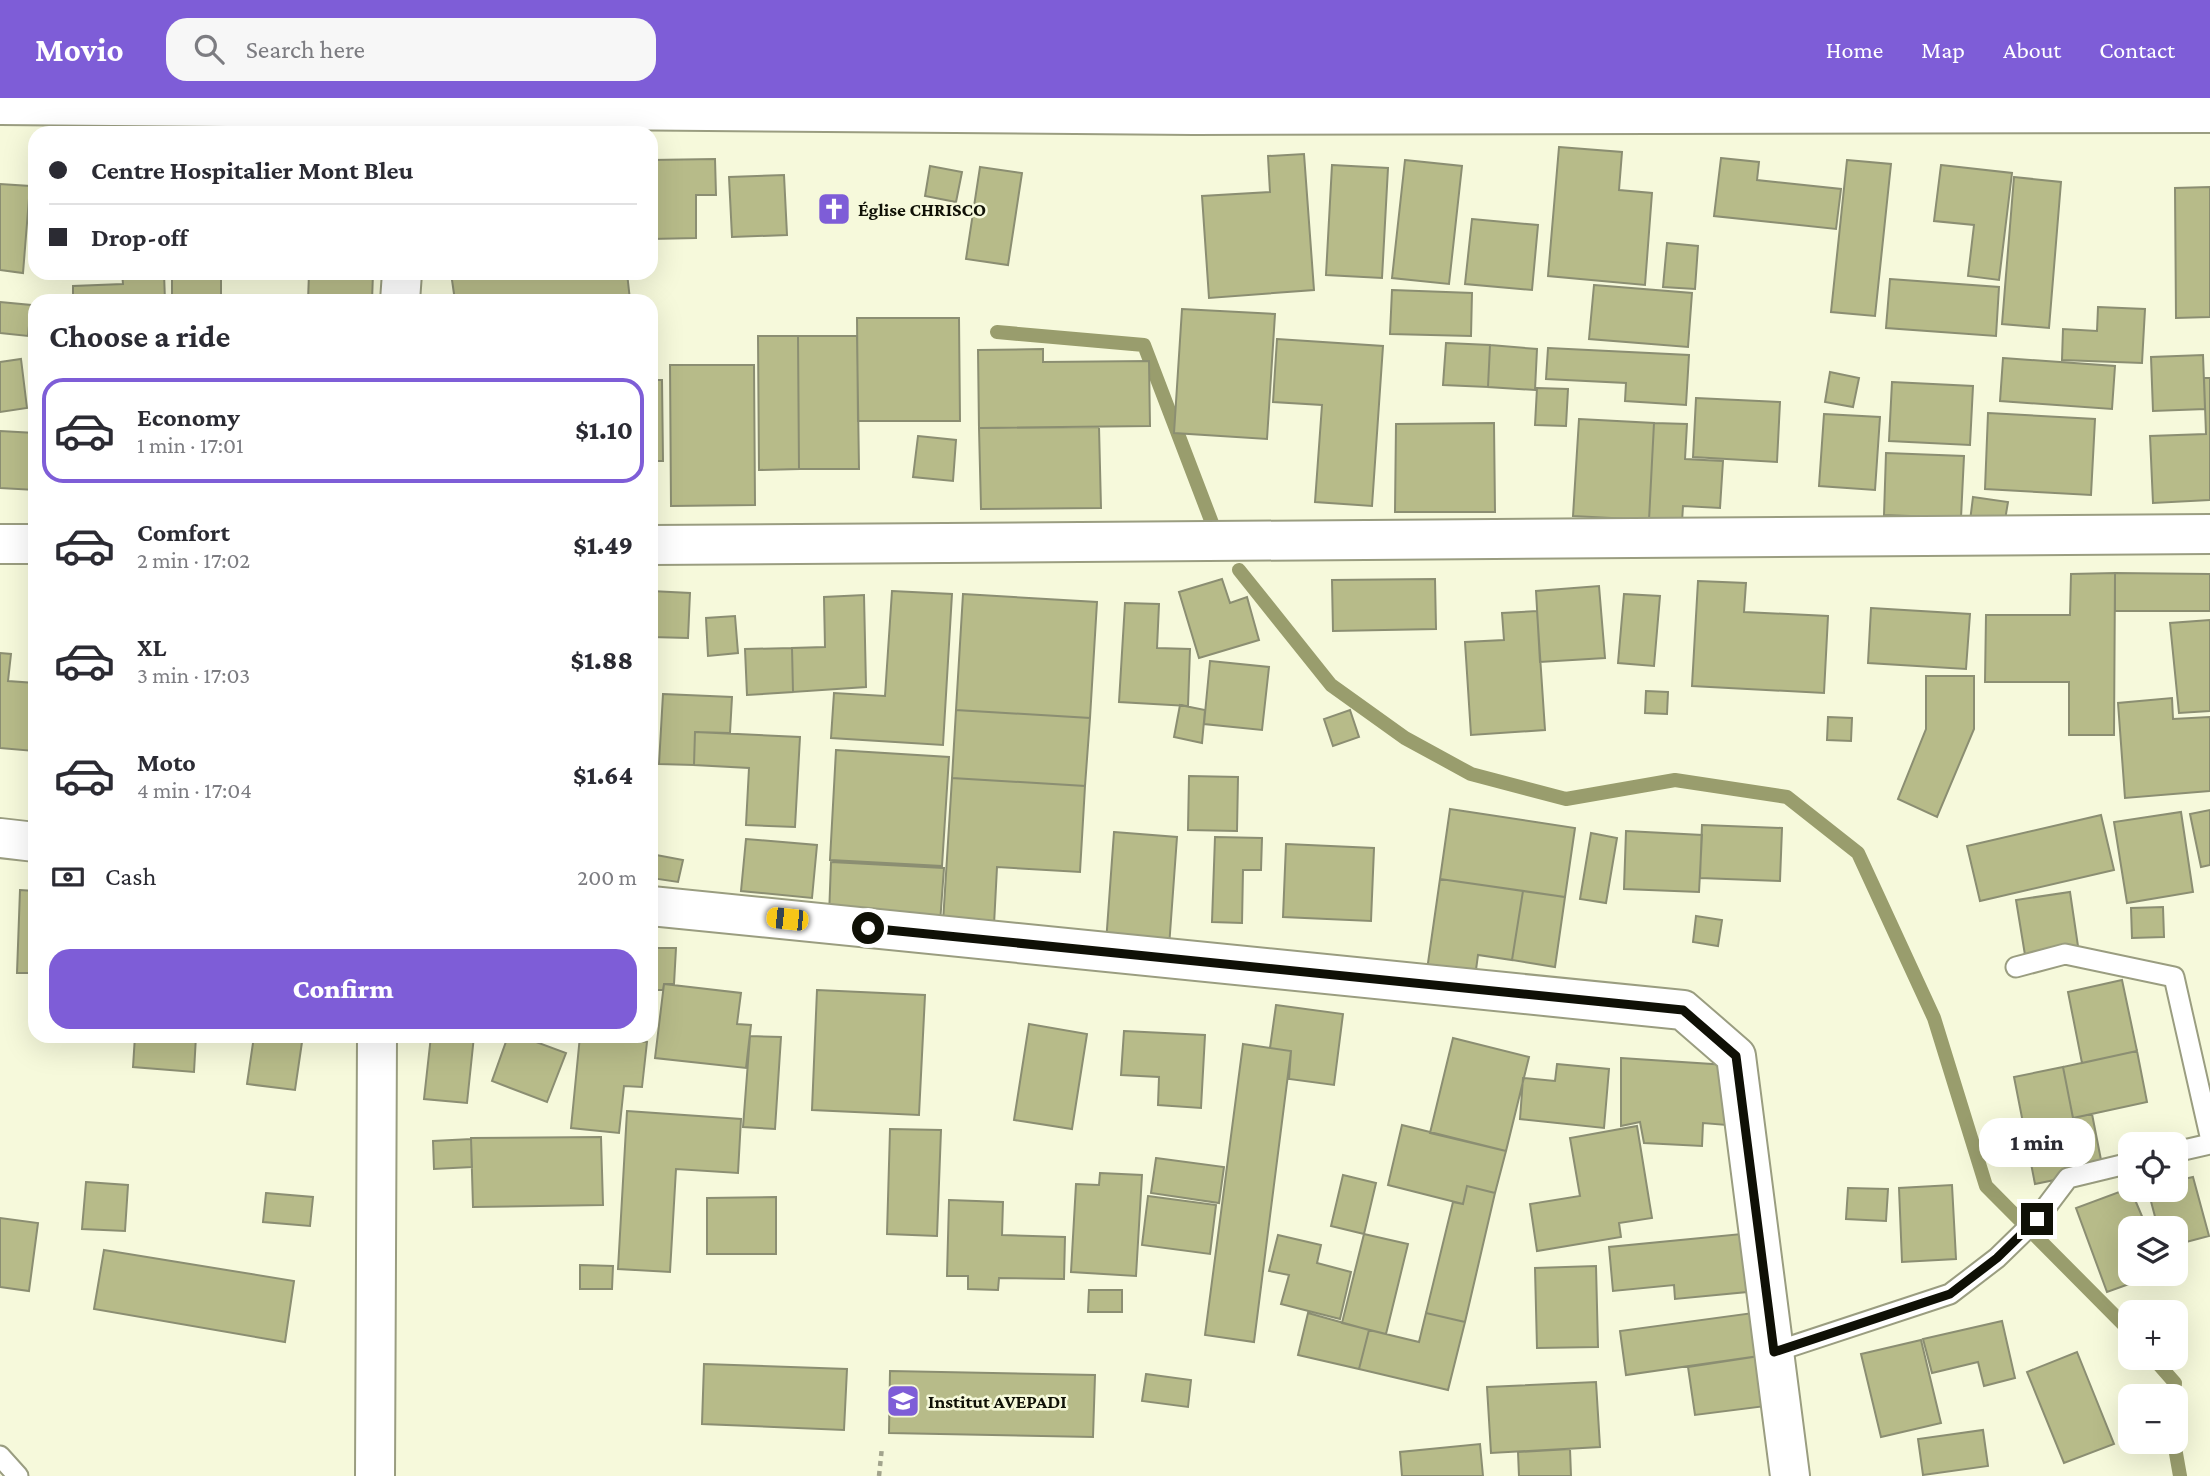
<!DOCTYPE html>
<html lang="en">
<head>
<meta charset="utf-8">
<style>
	:root { --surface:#fff; --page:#f7f7f7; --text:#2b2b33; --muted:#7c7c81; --line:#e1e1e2; --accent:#7e5dd7 }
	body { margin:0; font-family:"Crimson Pro",serif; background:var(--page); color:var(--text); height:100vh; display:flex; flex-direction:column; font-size:26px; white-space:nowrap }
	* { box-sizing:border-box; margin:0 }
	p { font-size:23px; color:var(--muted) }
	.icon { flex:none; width:38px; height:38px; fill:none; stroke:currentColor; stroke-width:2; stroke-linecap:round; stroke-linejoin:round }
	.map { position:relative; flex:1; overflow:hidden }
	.drawer { position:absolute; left:28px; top:196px; width:630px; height:749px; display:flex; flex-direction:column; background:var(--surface); border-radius:21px; box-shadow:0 7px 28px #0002 }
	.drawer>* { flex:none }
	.banner { position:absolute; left:28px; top:28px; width:630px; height:154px; border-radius:21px; box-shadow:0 7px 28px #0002; display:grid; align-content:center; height:154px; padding:0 21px; background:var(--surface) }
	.tools { position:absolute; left:2118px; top:1034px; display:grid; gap:14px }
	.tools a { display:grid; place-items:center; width:70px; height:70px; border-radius:14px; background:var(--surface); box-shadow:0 7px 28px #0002; font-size:35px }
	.end { position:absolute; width:32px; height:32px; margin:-16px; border:9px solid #0f1006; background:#fff; box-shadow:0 0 0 4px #fff }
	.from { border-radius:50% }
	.bubble { position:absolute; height:49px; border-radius:21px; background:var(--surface); box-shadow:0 7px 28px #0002; font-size:23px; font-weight:800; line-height:49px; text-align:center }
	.car { position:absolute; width:21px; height:42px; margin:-21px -10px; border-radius:9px; box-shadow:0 0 5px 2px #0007; background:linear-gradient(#f5c518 24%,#345 0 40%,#f5c518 0 76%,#345 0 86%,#f5c518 0) }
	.banner b { display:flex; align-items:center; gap:24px; height:66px; font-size:26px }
	.banner b+b { border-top:2px solid var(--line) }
	.banner i { width:18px; height:18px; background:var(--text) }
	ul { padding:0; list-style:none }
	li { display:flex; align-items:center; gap:21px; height:105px; margin:0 14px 10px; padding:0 7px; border:4px solid transparent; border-radius:21px }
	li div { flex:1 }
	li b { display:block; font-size:26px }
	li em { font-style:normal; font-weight:800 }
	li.on { border-color:var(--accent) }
	li>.icon { width:63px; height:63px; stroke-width:1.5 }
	h2 { padding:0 21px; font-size:32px; line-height:84px }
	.pay { display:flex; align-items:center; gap:18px; height:77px; padding:0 21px; font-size:26px }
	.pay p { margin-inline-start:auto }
	.cta { display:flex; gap:14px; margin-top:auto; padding:14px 21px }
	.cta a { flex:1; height:80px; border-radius:21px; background:var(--accent); color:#fff; font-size:28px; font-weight:800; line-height:80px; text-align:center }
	header { display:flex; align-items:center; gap:42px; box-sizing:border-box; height:98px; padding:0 35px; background:var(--accent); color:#fff }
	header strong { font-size:33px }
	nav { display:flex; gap:38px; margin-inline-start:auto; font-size:24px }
	.search { width:490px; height:63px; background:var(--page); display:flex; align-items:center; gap:18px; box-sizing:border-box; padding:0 24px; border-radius:21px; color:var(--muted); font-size:26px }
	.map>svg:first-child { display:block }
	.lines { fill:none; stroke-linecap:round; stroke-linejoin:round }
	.stream { stroke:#999d6d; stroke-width:14 }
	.building { fill:#b7bb89; stroke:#8b8e72; stroke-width:2 }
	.service-casing { stroke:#9a9d80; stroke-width:23 }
	.minor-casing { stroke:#9a9d80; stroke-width:42 }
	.path { stroke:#a2a48d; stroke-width:4.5; stroke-dasharray:5 5; stroke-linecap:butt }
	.service { stroke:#fff; stroke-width:19 }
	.minor { stroke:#fff; stroke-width:38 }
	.route { stroke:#0f1006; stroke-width:9 }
	.labels { text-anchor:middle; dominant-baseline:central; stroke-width:5; stroke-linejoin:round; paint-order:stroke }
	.poi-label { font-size:19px; font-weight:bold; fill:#0f1006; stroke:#f6f9db; text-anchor:start }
</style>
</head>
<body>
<header>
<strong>Movio</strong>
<div class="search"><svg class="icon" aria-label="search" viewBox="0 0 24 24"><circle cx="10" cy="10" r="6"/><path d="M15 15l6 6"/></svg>Search here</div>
<nav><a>Home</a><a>Map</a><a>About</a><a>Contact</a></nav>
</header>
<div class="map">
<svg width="2210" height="1378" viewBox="0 0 2210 1378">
	<rect width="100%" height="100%" fill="#f6f9db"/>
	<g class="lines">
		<path class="stream" d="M997,234L1144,247L1212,425
			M1239,472L1331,587L1405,640L1471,676L1566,701L1675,682L1787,699L1858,755L1934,920L1986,1088L2130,1233
			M2153,1260L2175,1285L2174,1298
			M2174,1344L2180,1378"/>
	</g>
	<path class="building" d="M1559,49L1622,54L1619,92L1652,95L1645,187L1548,178Z
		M1304,56L1314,192L1209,200L1202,98L1270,94L1268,58Z
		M1721,60L1759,64L1757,82L1841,91L1836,131L1714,118Z
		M715,61L716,97H696V140L651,141V62Z
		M1405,62L1462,68L1449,186L1392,180Z
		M1847,62L1891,66L1875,218L1831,214Z
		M1332,67L1388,70L1382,180L1326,177Z
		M1941,67L2012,75L1999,182L1968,178L1974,127L1934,123Z
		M930,68L962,74L956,104L925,98Z
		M980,69L1022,75L1008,167L966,161Z
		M784,77L787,137L732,139L729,79Z
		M2014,79L2061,84L2049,230L2002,226Z
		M0,86L30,88L23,175L0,172Z
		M2210,89V219L2176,220L2175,90Z
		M1472,121L1538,127L1532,192L1465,186Z
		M1667,145L1698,148L1695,191L1663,189Z
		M122,175H164L165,203H73V188L123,186Z
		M172,175H221V203H172Z
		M221,175H266V181H221Z
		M309,175H373L372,203H308Z
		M451,175H627L630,202L455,203Z
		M1890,181L1999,189L1996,238L1886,230Z
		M1594,187L1692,195L1688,249L1589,241Z
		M1392,192L1472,195L1471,238L1390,236Z
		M0,204L31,207L28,238L0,235Z
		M2098,209L2145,211L2142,265L2062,262L2063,231L2097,233Z
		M1182,211L1275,216L1267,341L1174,335Z
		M857,220H959L960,323H858Z
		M758,238H798L799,371L759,372Z
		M798,238H857L859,371H799Z
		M1277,241L1383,248L1372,408L1315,404L1322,307L1273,304Z
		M1446,245L1490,247L1488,289L1443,287Z
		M1490,247L1537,251L1535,292L1488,289Z
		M1548,250L1689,257L1686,307L1625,303L1626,285L1546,281Z
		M1043,251V264L1149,263L1150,328L979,330L978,252Z
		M2203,257L2205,311L2153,313L2151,259Z
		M2003,260L2115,268L2112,311L2000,303Z
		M21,261L27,310L0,314V264Z
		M670,267H754L755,407L671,408Z
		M1830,274L1859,280L1853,309L1825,304Z
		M2204,280H2210V402L2153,405L2150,338L2206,336Z
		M651,282H662L663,363H651Z
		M1892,284L1973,288L1970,347L1889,343Z
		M1537,290L1568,291L1566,328L1535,327Z
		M1696,300L1780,304L1777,364L1693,359Z
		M1988,315L2095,321L2091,397L1985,391Z
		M1824,316L1880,319L1875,392L1819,388Z
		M1579,321L1654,325L1649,422L1573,418Z
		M1494,325L1495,414H1395L1396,326Z
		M1654,325L1687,326L1685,361L1723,363L1720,410L1683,408L1682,424L1649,422Z
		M1099,329L1101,410L981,411L979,330Z
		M0,333L35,335V392L0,390Z
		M918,338L956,342L953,383L913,379Z
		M1886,355L1964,358L1961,420L1884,417Z
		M1973,399L2008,404L2004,428L1970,423Z
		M2115,475L2210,476V513H2115Z
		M2115,475L2114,637H2069V584H1985L1986,517H2070L2071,476Z
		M1222,481L1230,505L1247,499L1259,542L1199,560L1179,494Z
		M1435,481L1436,531L1333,533L1332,482Z
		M1698,483L1746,485L1744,514L1828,518L1824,595L1692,588Z
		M1599,488L1605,560L1540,564L1536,493Z
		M651,493L690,495L688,540L651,539Z
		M892,493L952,496L943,647L831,640L834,595L885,598Z
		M963,496L1097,504L1090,620L956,612Z
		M1624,496L1660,498L1654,568L1618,565Z
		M864,497L866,589L793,594L792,550L825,549L824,499Z
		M1125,505L1159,506L1157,550L1190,551L1188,608L1119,604Z
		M1871,510L1970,516L1966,571L1868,565Z
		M1537,513L1545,632L1471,637L1465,544L1504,542L1502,515Z
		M735,518L738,555L708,558L706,520Z
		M2210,522V613L2179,615L2170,525Z
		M792,550L793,594L747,597L745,551Z
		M0,555L11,556L8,583L35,585L34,653L0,650Z
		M1210,563L1269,569L1262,632L1204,626Z
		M1926,578H1974V631L1937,719L1898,701L1926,631Z
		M1646,593L1668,594L1667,616L1645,615Z
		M663,596L732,599L730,635L695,634L694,667L659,666Z
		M2172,600L2173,621L2210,619V693L2125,700L2118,605Z
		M1180,607L1205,612L1202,645L1174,639Z
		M956,612L1090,620L1085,688L952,680Z
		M1350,612L1359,639L1333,648L1324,621Z
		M1828,619L1852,620L1851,643L1827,642Z
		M695,634L800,639L795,729L746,727L749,670L694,667Z
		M836,652L949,659L942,768L830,762Z
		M1189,678L1238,679L1237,733L1188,732Z
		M952,680L1085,688L1080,774L997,769L994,827L943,824Z
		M1450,711L1575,730L1565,799L1440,781Z
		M2210,712V767L2201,769L2190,716Z
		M2181,714L2193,794L2127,805L2114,724Z
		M2101,717L2114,772L1980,803L1967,748Z
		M1702,727L1782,730L1780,783L1700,780Z
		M1626,733L1702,737L1699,794L1624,791Z
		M1114,734L1177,739L1169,849L1106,845Z
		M1591,735L1617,740L1606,805L1580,801Z
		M1215,739L1262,740L1261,772H1243L1242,825L1212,824Z
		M746,741L817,747L812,800L741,793Z
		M1286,746L1374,750L1371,823L1283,819Z
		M651,756L683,762L678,784L651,780Z
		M831,764L944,770L940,825L829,818Z
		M1440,781L1523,793L1512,862L1478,857L1475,879L1427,872Z
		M20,792L35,793V875H17Z
		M1523,793L1565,799L1555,869L1512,862Z
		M2070,794L2079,855L2026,863L2016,802Z
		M2163,809L2164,839L2132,840L2131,810Z
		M1696,818L1722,822L1718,848L1693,844Z
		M651,850H676L674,886H664L663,892H651Z
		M2122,882L2137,953L2082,965L2068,894Z
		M664,886L741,895L737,926L751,927L746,970L655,960Z
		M817,892L925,897L919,1017L812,1012Z
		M1276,907L1343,916L1334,987L1289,981L1291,953L1270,950Z
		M1029,926L1087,936L1072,1031L1014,1022Z
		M1124,933L1205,937L1201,1010L1158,1007L1159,979L1121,977Z
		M135,938H196L194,974L133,969Z
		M254,938L302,944L295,992L247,986Z
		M431,938H474L467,1005L424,1001Z
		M508,938H520L566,955L547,1004L492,983Z
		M580,938H629V942L647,944L642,989L624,988L619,1035L571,1030Z
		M750,938L781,939L775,1031L743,1029Z
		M1453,940L1529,959L1506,1053L1430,1035Z
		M1243,946L1291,953L1254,1244L1205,1237Z
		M2137,953L2147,1004L2073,1020L2063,969Z
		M1621,960L1742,968L1739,1028L1703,1025L1702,1048L1644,1045L1640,1024L1621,1028Z
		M1557,966L1609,971L1604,1030L1520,1021L1523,980L1555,983Z
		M2063,969L2073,1020L2092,1016L2103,1072L2035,1086L2014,979Z
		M627,1013L741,1021L738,1075L676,1071L670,1174L618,1171Z
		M1402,1027L1506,1053L1495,1095L1467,1088L1463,1106L1388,1087Z
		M1637,1028L1652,1120L1619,1125L1621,1139L1537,1153L1530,1106L1580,1098L1570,1040Z
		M890,1031L941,1032L937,1138L887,1136Z
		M601,1039L603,1107L473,1109L471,1040Z
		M471,1041L472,1069L434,1071L433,1043Z
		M1156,1060L1224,1069L1219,1105L1151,1095Z
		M1100,1075L1142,1077L1136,1178L1071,1174L1076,1086L1099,1087Z
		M1343,1077L1376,1085L1364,1136L1331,1128Z
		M2193,1079L2209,1138L2175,1147V1130H2158L2148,1092H2175V1083Z
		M86,1084L128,1087L125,1133L82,1131Z
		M1952,1087L1956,1161L1902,1164L1899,1090Z
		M1467,1088L1495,1095L1465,1224L1426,1215L1453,1104L1463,1106Z
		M1848,1090L1888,1091L1886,1123L1846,1121Z
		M2130,1090L2147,1130H2130V1176H2157L2107,1194L2076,1110Z
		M266,1095L313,1099L310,1128L263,1124Z
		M1148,1098L1216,1107L1210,1156L1142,1147Z
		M776,1099V1156H707V1100Z
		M949,1102L1003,1104L1002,1137L1065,1139L1064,1181L999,1180L998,1192L968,1191V1178H947Z
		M0,1120L38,1125L29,1193L0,1189Z
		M1762,1134L1768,1192L1675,1201L1674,1187L1613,1193L1609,1149Z
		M1364,1136L1408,1146L1386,1236L1342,1225Z
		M1278,1137L1321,1147L1317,1165L1351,1174L1340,1221L1281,1206L1289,1177L1269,1173Z
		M104,1152L294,1183L285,1244L94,1211Z
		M580,1167L613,1168L612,1191H580Z
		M1596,1168L1598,1249L1537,1250L1535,1170Z
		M1089,1192H1122V1214H1088Z
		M1760,1214L1766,1257L1626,1277L1620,1233Z
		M1308,1215L1369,1232L1359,1271L1298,1257Z
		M1426,1215L1465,1224L1448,1292L1359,1271L1369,1232L1419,1244Z
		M2002,1223L2015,1280L1984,1288L1978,1264L1932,1275L1923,1241Z
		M1921,1242L1941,1325L1881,1339L1861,1256Z
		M2077,1254L2114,1346L2064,1365L2027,1274Z
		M1766,1257L1774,1307L1695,1317L1688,1269Z
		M704,1266L847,1271L844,1332L702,1326Z
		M890,1273L1095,1277L1093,1339L889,1335Z
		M1146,1276L1191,1282L1188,1309L1142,1303Z
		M1596,1284L1600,1349L1491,1355L1487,1289Z
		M1983,1332L1988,1368L1923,1377L1918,1341Z
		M1480,1346L1483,1378H1402L1400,1354Z
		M1570,1351L1571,1378H1519L1518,1354Z"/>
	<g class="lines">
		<defs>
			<path id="service" d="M2016,869L2065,856L2174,879L2210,1038
				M2175,1054L2210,1046
				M1774,1254L1950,1196L1997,1160L2037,1121L2068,1080L2130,1065
				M0,1358L18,1378"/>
			<path id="minor" d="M0,7L1194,17L2210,15
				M400,203L402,175
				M0,446H35
				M651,447L2210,436
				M0,740L35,744
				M651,808L1683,912L1736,958L1790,1378
				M375,1378L377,938"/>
		</defs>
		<use href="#service" class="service-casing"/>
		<use href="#minor" class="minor-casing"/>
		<path class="path" d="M879,1378L882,1349"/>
		<use href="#service" class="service"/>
		<use href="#minor" class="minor"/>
	</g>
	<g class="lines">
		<path class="route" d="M868,830L1683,912L1736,958L1774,1254L1950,1196L1997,1160L2037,1121"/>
	</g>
	<defs>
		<symbol id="church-square" viewBox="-11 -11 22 22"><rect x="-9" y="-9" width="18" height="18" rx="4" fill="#7e5dd7" stroke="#f6f9db"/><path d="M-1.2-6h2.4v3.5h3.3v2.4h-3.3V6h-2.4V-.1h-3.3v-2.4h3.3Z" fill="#fff"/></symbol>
		<symbol id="school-square" viewBox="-11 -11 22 22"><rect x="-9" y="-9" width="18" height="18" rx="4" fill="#7e5dd7" stroke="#f6f9db"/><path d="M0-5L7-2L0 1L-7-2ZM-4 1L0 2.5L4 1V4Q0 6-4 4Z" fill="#fff"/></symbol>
	</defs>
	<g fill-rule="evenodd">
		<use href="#church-square" x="815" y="92" width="38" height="38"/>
		<use href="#school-square" x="884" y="1284" width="38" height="38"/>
	</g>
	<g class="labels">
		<g class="poi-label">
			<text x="858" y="111">Église CHRISCO</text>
			<text x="928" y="1303">Institut AVEPADI</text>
		</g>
	</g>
</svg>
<div class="tools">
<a><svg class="icon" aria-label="locate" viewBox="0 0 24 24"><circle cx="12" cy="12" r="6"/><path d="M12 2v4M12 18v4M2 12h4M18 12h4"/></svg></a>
<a><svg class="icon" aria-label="layers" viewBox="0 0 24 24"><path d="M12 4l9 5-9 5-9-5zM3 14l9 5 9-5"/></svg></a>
<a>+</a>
<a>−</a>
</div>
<i class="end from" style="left:868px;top:830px"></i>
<i class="end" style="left:2037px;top:1121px"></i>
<div class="bubble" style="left:1979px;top:1020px;width:116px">1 min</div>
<i class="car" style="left:787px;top:821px;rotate:276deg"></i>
<div class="banner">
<b><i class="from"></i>Centre Hospitalier Mont Bleu</b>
<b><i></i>Drop-off</b>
</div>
<section class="drawer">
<h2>Choose a ride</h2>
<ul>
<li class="on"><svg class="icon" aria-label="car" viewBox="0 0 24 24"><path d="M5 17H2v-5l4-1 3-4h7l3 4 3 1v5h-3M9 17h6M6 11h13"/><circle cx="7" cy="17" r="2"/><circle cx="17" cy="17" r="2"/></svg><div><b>Economy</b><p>1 min · 17:01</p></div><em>$1.10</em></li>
<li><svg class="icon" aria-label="car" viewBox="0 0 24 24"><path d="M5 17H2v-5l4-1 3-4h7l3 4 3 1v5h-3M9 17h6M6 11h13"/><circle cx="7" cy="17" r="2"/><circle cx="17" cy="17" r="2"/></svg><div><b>Comfort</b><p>2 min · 17:02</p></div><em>$1.49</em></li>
<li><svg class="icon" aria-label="car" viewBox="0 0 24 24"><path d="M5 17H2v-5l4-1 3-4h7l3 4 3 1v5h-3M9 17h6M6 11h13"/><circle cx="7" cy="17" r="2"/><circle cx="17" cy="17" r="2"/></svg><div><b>XL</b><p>3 min · 17:03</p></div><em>$1.88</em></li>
<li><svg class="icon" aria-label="car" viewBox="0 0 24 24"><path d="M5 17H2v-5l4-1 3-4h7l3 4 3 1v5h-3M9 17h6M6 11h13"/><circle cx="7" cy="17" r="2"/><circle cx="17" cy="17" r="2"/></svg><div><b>Moto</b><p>4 min · 17:04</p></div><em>$1.64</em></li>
</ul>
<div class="pay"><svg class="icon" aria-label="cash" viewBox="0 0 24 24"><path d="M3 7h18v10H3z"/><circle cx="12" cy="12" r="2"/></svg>Cash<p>200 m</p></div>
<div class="cta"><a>Confirm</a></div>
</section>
</div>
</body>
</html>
